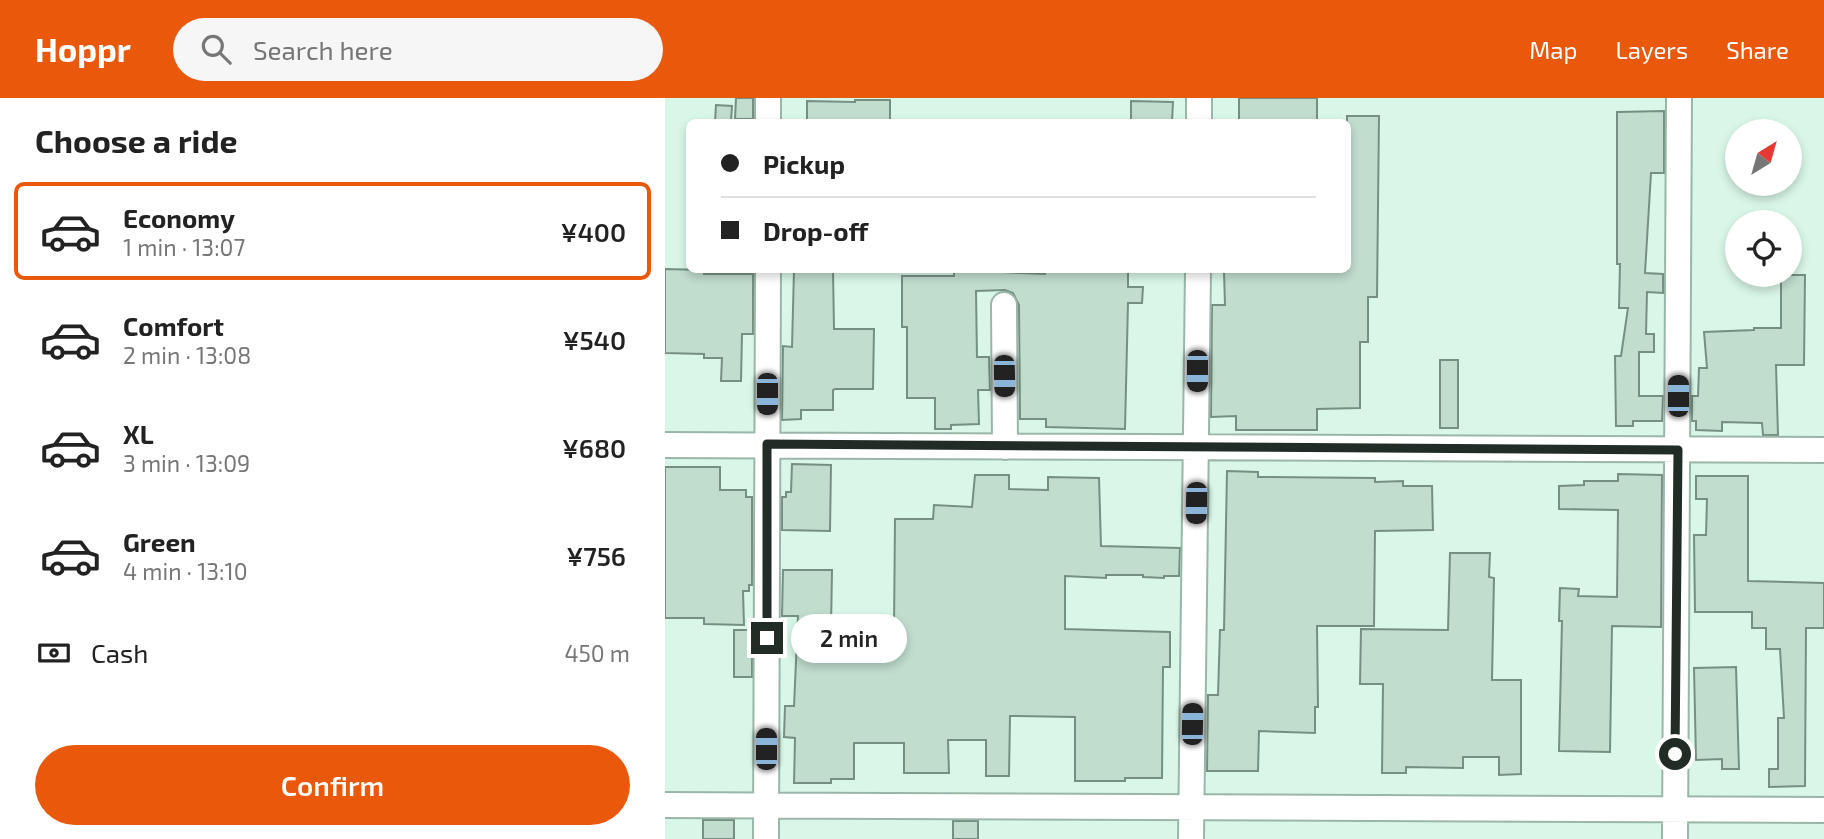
<!DOCTYPE html>
<html lang="en">
<head>
<meta charset="utf-8">
<style>
	:root { --surface:#fff; --page:#f6f6f6; --text:#222; --muted:#767676; --line:#e0e0e0; --accent:#ea580c }
	body { margin:0; font-family:"Exo 2",sans-serif; background:var(--page); color:var(--text); height:100vh; display:flex; flex-direction:column; font-size:26px; white-space:nowrap }
	* { box-sizing:border-box; margin:0 }
	p { font-size:23px; color:var(--muted) }
	.icon { flex:none; width:38px; height:38px; fill:none; stroke:currentColor; stroke-width:2; stroke-linecap:round; stroke-linejoin:round }
	.map { position:relative; flex:1; overflow:hidden }
	.panel { display:flex; flex-direction:column; background:var(--surface); width:665px }
	.panel>* { flex:none }
	.top-card { position:absolute; left:21px; top:21px; width:665px; height:154px; border-radius:10px; box-shadow:0 4px 10px #0003; display:grid; align-content:center; height:154px; padding:0 35px; background:var(--surface) }
	.needle { width:46px; rotate:37deg }
	.fabs { position:absolute; left:1060px; top:21px; display:grid; gap:14px }
	.fabs a { display:grid; place-items:center; width:77px; height:77px; border-radius:50%; background:var(--surface); box-shadow:0 4px 10px #0003; font-size:35px }
	.end { position:absolute; width:32px; height:32px; margin:-16px; border:9px solid #212c26; background:#fff; box-shadow:0 0 0 4px #fff }
	.from { border-radius:50% }
	.bubble { position:absolute; height:49px; border-radius:24px; background:var(--surface); box-shadow:0 4px 10px #0003; font-size:23px; font-weight:600; line-height:49px; text-align:center }
	.car { position:absolute; width:21px; height:42px; margin:-21px -10px; border-radius:9px; box-shadow:0 0 5px 2px #0007; background:linear-gradient(#222 24%,#8ab4d8 0 40%,#222 0 76%,#8ab4d8 0 86%,#222 0) }
	.top-card b { display:flex; align-items:center; gap:24px; height:66px; font-size:26px }
	.top-card b+b { border-top:2px solid var(--line) }
	.top-card i { width:18px; height:18px; background:var(--text) }
	ul { padding:0; list-style:none }
	li { display:flex; align-items:center; gap:21px; height:98px; margin:0 14px 10px; padding:0 21px; border:4px solid transparent; border-radius:10px }
	li div { flex:1 }
	li b { display:block; font-size:26px }
	li em { font-style:normal; font-weight:600 }
	li.selected { border-color:var(--accent) }
	li>.icon { width:63px; height:63px; stroke-width:1.5 }
	h2 { padding:0 35px; font-size:32px; line-height:84px }
	.pay { display:flex; align-items:center; gap:18px; height:77px; padding:0 35px; font-size:26px }
	.pay p { margin-inline-start:auto }
	.cta { display:flex; gap:14px; margin-top:auto; padding:14px 35px }
	.cta a { flex:1; height:80px; border-radius:42px; background:var(--accent); color:#fff; font-size:28px; font-weight:600; line-height:80px; text-align:center }
	header { display:flex; align-items:center; gap:42px; box-sizing:border-box; height:98px; padding:0 35px; background:var(--accent); color:#fff }
	header strong { font-size:33px }
	nav { display:flex; gap:38px; margin-inline-start:auto; font-size:24px }
	.search { width:490px; height:63px; background:var(--page); display:flex; align-items:center; gap:18px; box-sizing:border-box; padding:0 24px; border-radius:38px; color:var(--muted); font-size:26px }
	main { display:flex; flex:1; min-height:0 }
	.map>svg:first-child { display:block }
	.building { fill:#c0ddce; stroke:#759083; stroke-width:2 }
	.lines { fill:none; stroke-linecap:round; stroke-linejoin:round }
	.minor-casing { stroke:#9ab6a8; stroke-width:28 }
	.minor { stroke:#fff; stroke-width:24 }
	.route { stroke:#212c26; stroke-width:9 }
</style>
</head>
<body>
<header>
<strong>Hoppr</strong>
<div class="search"><svg class="icon" aria-label="search" viewBox="0 0 24 24"><circle cx="10" cy="10" r="6"/><path d="M15 15l6 6"/></svg>Search here</div>
<nav><a>Map</a><a>Layers</a><a>Share</a></nav>
</header>
<main>
<section class="panel">
<h2>Choose a ride</h2>
<ul>
<li class="selected"><svg class="icon" aria-label="car" viewBox="0 0 24 24"><path d="M5 17H2v-5l4-1 3-4h7l3 4 3 1v5h-3M9 17h6M6 11h13"/><circle cx="7" cy="17" r="2"/><circle cx="17" cy="17" r="2"/></svg><div><b>Economy</b><p>1 min · 13:07</p></div><em>¥400</em></li>
<li><svg class="icon" aria-label="car" viewBox="0 0 24 24"><path d="M5 17H2v-5l4-1 3-4h7l3 4 3 1v5h-3M9 17h6M6 11h13"/><circle cx="7" cy="17" r="2"/><circle cx="17" cy="17" r="2"/></svg><div><b>Comfort</b><p>2 min · 13:08</p></div><em>¥540</em></li>
<li><svg class="icon" aria-label="car" viewBox="0 0 24 24"><path d="M5 17H2v-5l4-1 3-4h7l3 4 3 1v5h-3M9 17h6M6 11h13"/><circle cx="7" cy="17" r="2"/><circle cx="17" cy="17" r="2"/></svg><div><b>XL</b><p>3 min · 13:09</p></div><em>¥680</em></li>
<li><svg class="icon" aria-label="car" viewBox="0 0 24 24"><path d="M5 17H2v-5l4-1 3-4h7l3 4 3 1v5h-3M9 17h6M6 11h13"/><circle cx="7" cy="17" r="2"/><circle cx="17" cy="17" r="2"/></svg><div><b>Green</b><p>4 min · 13:10</p></div><em>¥756</em></li>
</ul>
<div class="pay"><svg class="icon" aria-label="cash" viewBox="0 0 24 24"><path d="M3 7h18v10H3z"/><circle cx="12" cy="12" r="2"/></svg>Cash<p>450 m</p></div>
<div class="cta"><a>Confirm</a></div>
</section>
<div class="map">
<svg width="1159" height="741" viewBox="0 0 1159 741">
	<rect width="100%" height="100%" fill="#d9f7e8"/>
	<path class="building" d="M71,0H88V21H70Z
		M574,0H652V24H574Z
		M190,2H225V24H142V3L190,4Z
		M466,3L508,4L507,24H466Z
		M51,7L67,8L66,24H50Z
		M999,13V75H986L980,175L998,176V195L982,194L981,236H989V254H974V298H998L997,323H968V328H951L950,258H956L963,210H954L955,166H952V14Z
		M682,18H714L712,199H703V244H695V310L652,311V332H571V318L546,319L547,207H560L559,174H573V172H682Z
		M0,171L39,172V176H88V236H77L76,283H56L57,260H39V256L0,255Z
		M129,172H168L169,231H209L208,291H170L168,292V312H136V321L117,322L118,248L127,249Z
		M289,172L380,176V172H463V189H478L477,205H463L460,331L381,329V321H355L354,207L348,195L340,192L311,193L312,259H324L325,292H313L314,326L286,327V331H270V300H242V229H237V178H289Z
		M1116,177H1140L1139,267H1111L1113,337H1098L1097,325L1057,324V333L1031,332V323H1027V298H1033L1034,270H1042L1039,234L1089,232V230H1116Z
		M775,262H793V330H775Z
		M127,366L166,367L165,433L117,432V399H121V394H126Z
		M0,369H55V392H81V399H87V487H84V493H78L79,527L39,526V520H0Z
		M562,373L593,374V379L710,380V384L738,383V388H767L768,432L710,433L709,528H652L653,609H650V635L594,633L593,673H542L543,597H553L555,532H559Z
		M953,376L997,377L996,529L947,528L945,654L894,653L897,523H894L895,490L914,491L913,498L952,499L953,412L894,411V388L919,387V383H953Z
		M310,377H344V391L383,392V379L434,380L436,448L515,450L514,478H499V480L478,479V477H441V480L400,478V531L505,534V569H498L497,680H460V683H410V619L345,618L344,678H321V642H283L284,675H239V645H189V681H166V685H129L130,640L119,639L120,608H129L133,518H117L118,472H167L166,531H229L230,421H268L269,407L307,409Z
		M1031,378H1083V483L1159,485V530H1141L1140,688L1104,689V671H1113V620H1119L1115,551H1101V530H1087V514H1030L1029,437H1041L1042,401H1031Z
		M785,455H825L824,479L829,480L827,582H856V676L834,677V659H798V670L741,669V675H717L718,586H695L696,531L783,532Z
		M69,532H87V579H69Z
		M1071,569L1074,671H1057V661L1031,662L1029,570Z
		M38,722H69V741H38Z
		M288,723H313V741H288Z"/>
	<g class="lines">
		<defs>
			<path id="minor" d="M103,24V0
				M534,24V0
				M339,207L340,349
				M0,347L1159,352
				M0,707L1159,712
				M101,741L103,172
				M526,741L533,172
				M1010,741L1014,0"/>
		</defs>
		<use href="#minor" class="minor-casing"/>
		<use href="#minor" class="minor"/>
	</g>
	<g class="lines">
		<path class="route" d="M102,540V346L1013,352L1010,656"/>
	</g>
</svg>
<div class="fabs">
<a><svg class="needle" viewBox="-14 -14 28 28"><path d="M0-13l5 13h-10z" fill="#e53935"/><path d="M0 13l5-13h-10z" fill="#767676"/></svg></a>
<a><svg class="icon" aria-label="locate" viewBox="0 0 24 24"><circle cx="12" cy="12" r="6"/><path d="M12 2v4M12 18v4M2 12h4M18 12h4"/></svg></a>
</div>
<i class="end from" style="left:1010px;top:656px"></i>
<i class="end" style="left:102px;top:540px"></i>
<div class="bubble" style="left:126px;top:516px;width:116px">2 min</div>
<i class="car" style="left:532px;top:273px;rotate:180deg"></i>
<i class="car" style="left:339px;top:278px;rotate:179deg"></i>
<i class="car" style="left:102px;top:296px;rotate:180deg"></i>
<i class="car" style="left:1013px;top:298px;rotate:0deg"></i>
<i class="car" style="left:531px;top:405px;rotate:181deg"></i>
<i class="car" style="left:527px;top:626px;rotate:1deg"></i>
<i class="car" style="left:101px;top:651px;rotate:0deg"></i>
<div class="top-card">
<b><i class="from"></i>Pickup</b>
<b><i></i>Drop-off</b>
</div>
</div>
</main>
</body>
</html>
